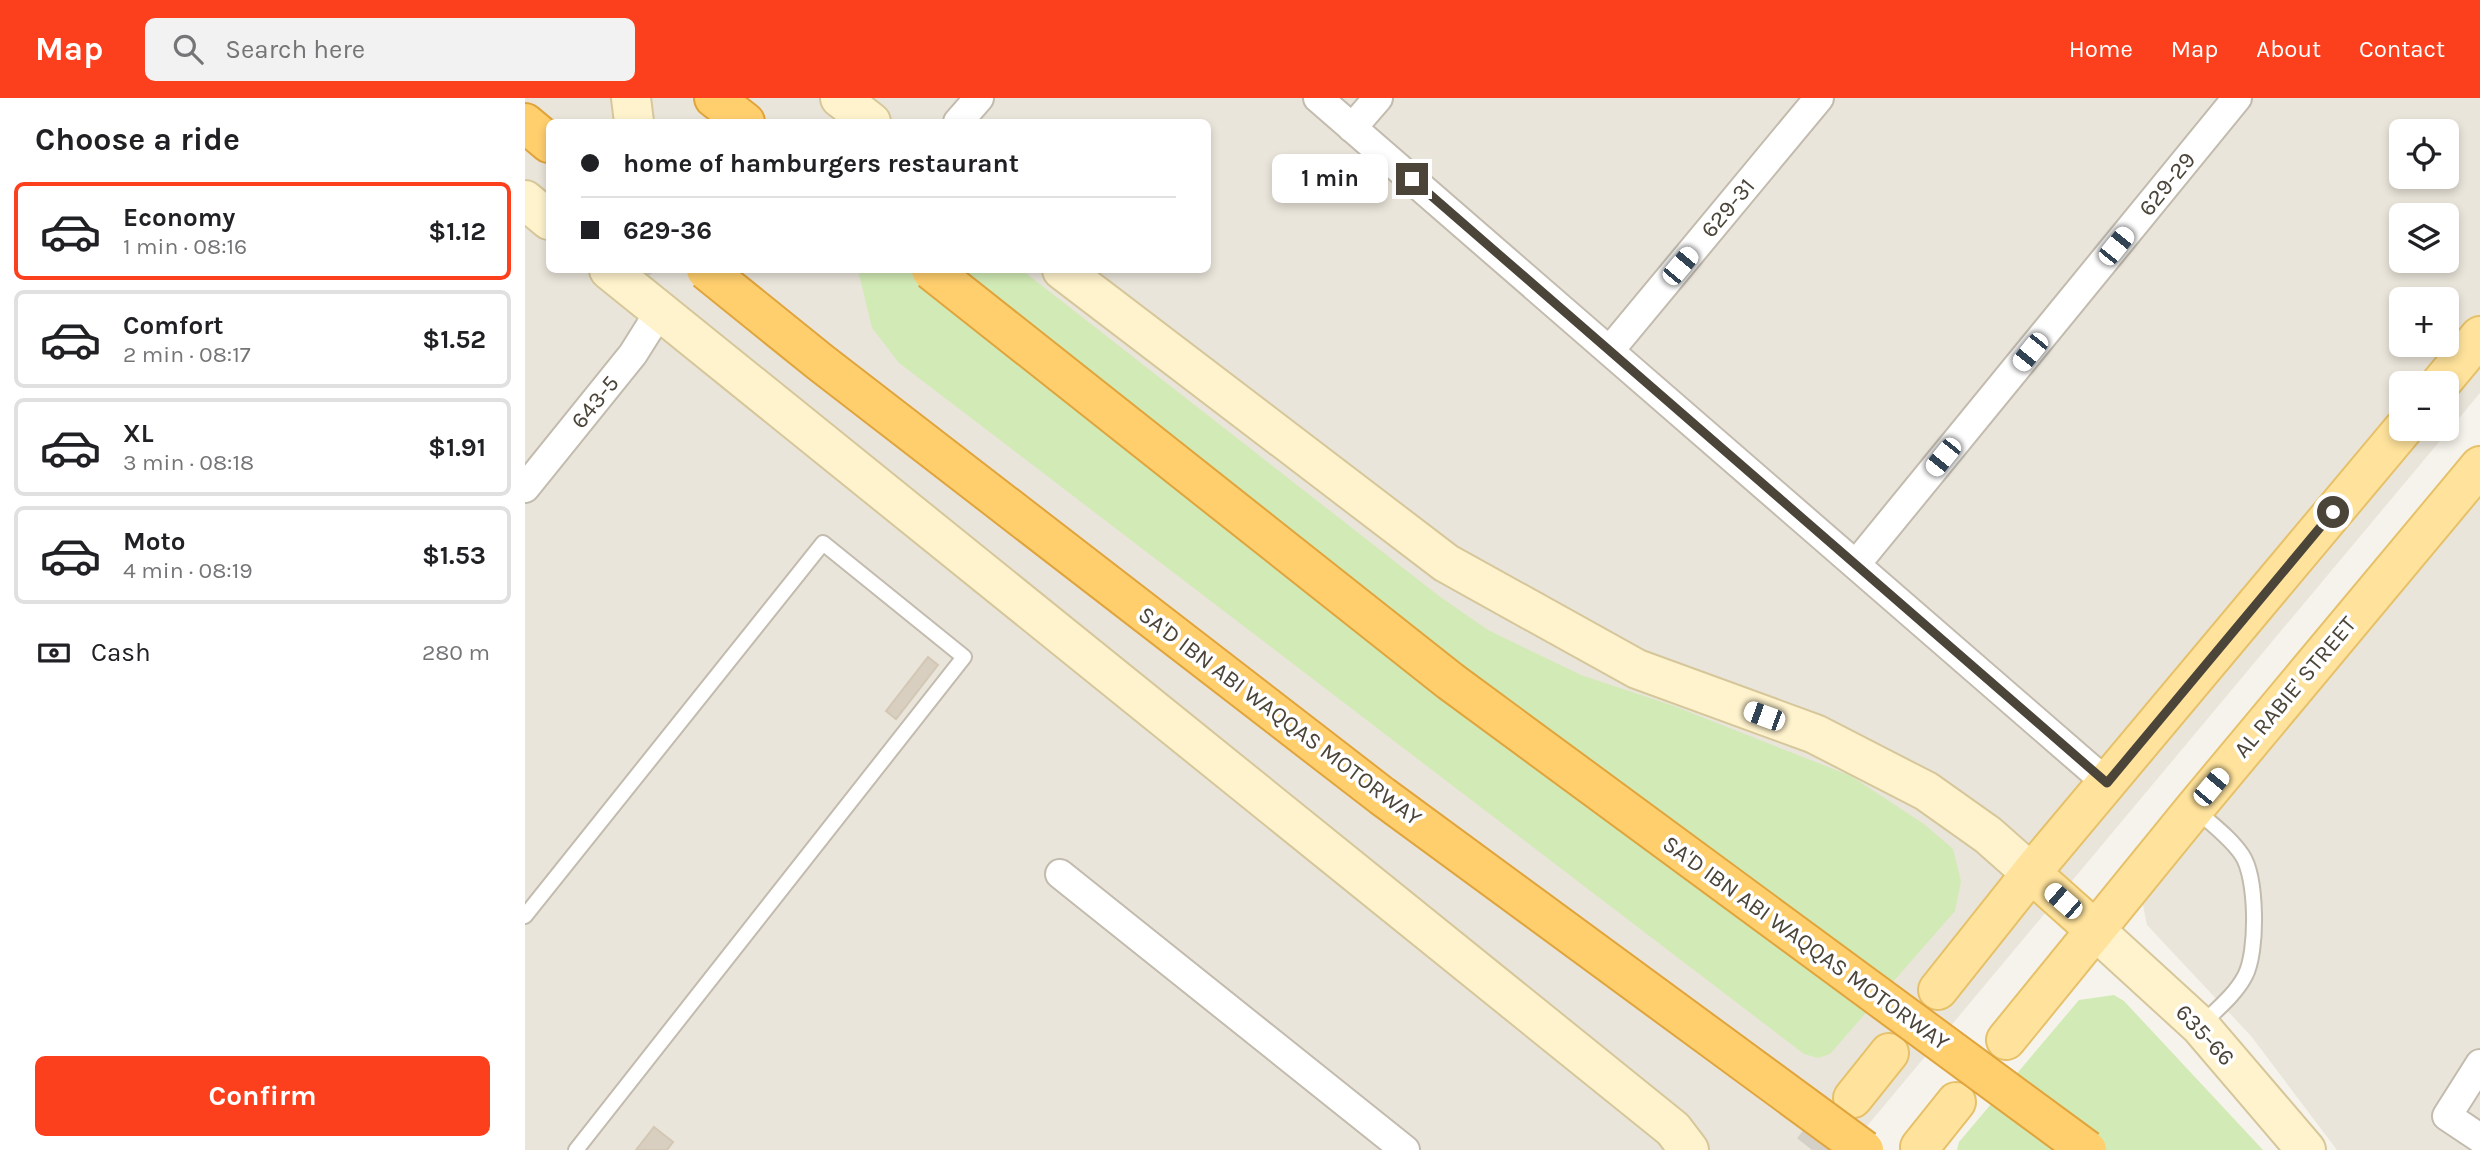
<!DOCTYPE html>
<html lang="en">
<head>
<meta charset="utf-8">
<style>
	:root { --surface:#fff; --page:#f2f2f2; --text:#202124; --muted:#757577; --line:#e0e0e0; --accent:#fc3f1d }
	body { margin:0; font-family:Karla,sans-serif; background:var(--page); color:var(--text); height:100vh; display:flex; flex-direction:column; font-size:26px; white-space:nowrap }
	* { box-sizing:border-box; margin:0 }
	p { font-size:23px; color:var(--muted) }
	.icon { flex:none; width:38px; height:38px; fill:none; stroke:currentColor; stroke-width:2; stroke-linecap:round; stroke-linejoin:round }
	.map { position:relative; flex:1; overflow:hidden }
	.sheet { display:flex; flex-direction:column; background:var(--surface); width:525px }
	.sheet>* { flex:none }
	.hud { position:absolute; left:21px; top:21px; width:665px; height:154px; border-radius:10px; box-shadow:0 4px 10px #0003; display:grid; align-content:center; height:154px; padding:0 35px; background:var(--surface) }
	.buttons { position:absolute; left:1864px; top:21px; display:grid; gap:14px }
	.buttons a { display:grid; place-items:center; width:70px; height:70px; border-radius:10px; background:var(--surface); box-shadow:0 4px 10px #0003; font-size:35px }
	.end { position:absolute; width:32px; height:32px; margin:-16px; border:9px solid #4b4439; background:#fff; box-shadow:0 0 0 4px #fff }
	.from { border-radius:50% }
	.bubble { position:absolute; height:49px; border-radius:10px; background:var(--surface); box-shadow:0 4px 10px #0003; font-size:23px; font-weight:700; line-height:49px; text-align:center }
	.car { position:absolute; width:21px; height:42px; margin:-21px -10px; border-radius:9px; box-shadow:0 0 5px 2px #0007; background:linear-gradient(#fff 24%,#345 0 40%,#fff 0 76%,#345 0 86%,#fff 0) }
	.hud b { display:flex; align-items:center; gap:24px; height:66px; font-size:26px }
	.hud b+b { border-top:2px solid var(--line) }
	.hud i { width:18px; height:18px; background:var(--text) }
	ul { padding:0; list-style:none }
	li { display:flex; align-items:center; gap:21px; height:98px; margin:0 14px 10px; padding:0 21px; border:4px solid var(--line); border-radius:10px }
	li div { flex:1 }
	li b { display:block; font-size:26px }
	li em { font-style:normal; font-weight:700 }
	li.selected { border-color:var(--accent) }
	li>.icon { width:63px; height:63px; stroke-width:1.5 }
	h2 { padding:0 35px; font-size:32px; line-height:84px }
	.pay { display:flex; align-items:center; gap:18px; height:77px; padding:0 35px; font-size:26px }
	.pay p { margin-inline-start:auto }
	.action { display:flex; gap:14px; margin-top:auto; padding:14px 35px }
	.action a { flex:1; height:80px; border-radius:10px; background:var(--accent); color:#fff; font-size:28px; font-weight:700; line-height:80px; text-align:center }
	header { display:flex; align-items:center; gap:42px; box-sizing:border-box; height:98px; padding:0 35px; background:var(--accent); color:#fff }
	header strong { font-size:33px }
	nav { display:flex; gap:38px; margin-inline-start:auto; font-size:24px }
	.search { width:490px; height:63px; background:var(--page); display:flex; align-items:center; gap:18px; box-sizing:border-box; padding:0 24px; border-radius:10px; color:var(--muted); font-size:26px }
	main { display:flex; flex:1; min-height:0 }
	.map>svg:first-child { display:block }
	.residential { fill:#eae5da; fill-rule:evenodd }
	.green { fill:#d2eab5 }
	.building { fill:#d8cfc1; stroke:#d3c7b4; stroke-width:2 }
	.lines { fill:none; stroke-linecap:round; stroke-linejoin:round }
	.secondary-tunnel { stroke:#d4d0c8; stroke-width:38; stroke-dasharray:38 19; stroke-linecap:butt }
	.primary-tunnel { stroke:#d4d0c8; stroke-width:38; stroke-dasharray:38 19; stroke-linecap:butt }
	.lane-casing { stroke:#c2bbae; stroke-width:18 }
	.street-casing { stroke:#c2bbae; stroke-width:32 }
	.secondary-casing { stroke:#d6c79b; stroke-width:42 }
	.primary-casing { stroke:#e6c16a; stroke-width:42 }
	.highway-casing { stroke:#e0a43c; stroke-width:42 }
	.lane { stroke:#fff; stroke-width:14 }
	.street { stroke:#fff; stroke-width:28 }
	.secondary { stroke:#fff3cd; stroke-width:38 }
	.primary { stroke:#ffe39c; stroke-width:38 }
	.highway { stroke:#ffcf6e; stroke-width:38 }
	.highway-bridge-casing { stroke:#e0a43c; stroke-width:42; stroke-linecap:butt }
	.highway-bridge { stroke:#ffcf6e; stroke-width:38 }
	.route { stroke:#4b4439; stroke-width:9 }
	.labels { text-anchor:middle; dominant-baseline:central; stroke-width:7; stroke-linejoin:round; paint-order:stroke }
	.street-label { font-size:23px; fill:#4b4439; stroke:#fff }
</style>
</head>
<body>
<header>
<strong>Map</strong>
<div class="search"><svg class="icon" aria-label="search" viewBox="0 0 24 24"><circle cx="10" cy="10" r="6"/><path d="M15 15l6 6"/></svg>Search here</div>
<nav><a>Home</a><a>Map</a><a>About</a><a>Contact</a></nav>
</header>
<main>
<section class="sheet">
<h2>Choose a ride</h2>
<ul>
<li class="selected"><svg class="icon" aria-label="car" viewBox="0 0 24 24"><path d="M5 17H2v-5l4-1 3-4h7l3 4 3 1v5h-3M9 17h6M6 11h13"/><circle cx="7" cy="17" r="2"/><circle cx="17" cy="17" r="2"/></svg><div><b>Economy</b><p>1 min · 08:16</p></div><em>$1.12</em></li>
<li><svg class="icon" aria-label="car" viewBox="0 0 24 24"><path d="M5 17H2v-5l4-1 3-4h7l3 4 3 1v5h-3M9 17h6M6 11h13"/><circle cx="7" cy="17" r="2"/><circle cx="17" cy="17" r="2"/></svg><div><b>Comfort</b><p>2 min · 08:17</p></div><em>$1.52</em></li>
<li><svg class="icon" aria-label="car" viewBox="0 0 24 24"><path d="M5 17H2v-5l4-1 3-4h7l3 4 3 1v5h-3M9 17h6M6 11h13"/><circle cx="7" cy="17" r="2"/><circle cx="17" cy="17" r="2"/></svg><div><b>XL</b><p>3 min · 08:18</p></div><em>$1.91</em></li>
<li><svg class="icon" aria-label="car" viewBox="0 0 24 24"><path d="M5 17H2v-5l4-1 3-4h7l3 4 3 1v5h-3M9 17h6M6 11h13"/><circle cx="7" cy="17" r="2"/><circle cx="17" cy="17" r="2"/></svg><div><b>Moto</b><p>4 min · 08:19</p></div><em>$1.53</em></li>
</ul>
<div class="pay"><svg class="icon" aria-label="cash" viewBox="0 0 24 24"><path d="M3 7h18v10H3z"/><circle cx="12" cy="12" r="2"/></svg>Cash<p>280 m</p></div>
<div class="action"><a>Confirm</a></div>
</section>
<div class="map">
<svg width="1955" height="1052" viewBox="0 0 1955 1052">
	<rect width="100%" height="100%" fill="#f6f3ec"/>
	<path class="residential" d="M0,0H1955V295L1322,1052H0ZM24,24H682V172H24ZM1876,33H1922V79H1876ZM1876,117H1922V163H1876ZM1876,201H1922V247H1876ZM1876,285H1922V331H1876Z
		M1955,370V1052H1812L1726,938L1622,827L1614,787Z"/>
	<path class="green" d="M333,172H497L914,498L963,532L1056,577L1149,608L1326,678L1399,726L1428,751L1436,783L1430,813L1305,956L1293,960L1279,956L374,265L347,230Z
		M1589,897L1599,903L1738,1052H1432L1434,1044L1554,902Z"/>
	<path class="building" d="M403,559L413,567L371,621L361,613Z
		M129,1029L148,1044L142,1052H111Z"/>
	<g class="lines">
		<path class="secondary-tunnel" d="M129,172L130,174"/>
		<path class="primary-tunnel" d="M1287,1052L1327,1001"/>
		<defs>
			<path id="lane" d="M1670,711C1685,725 1705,739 1717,757C1732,779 1733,854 1720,878C1710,897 1691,912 1676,927
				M0,818L298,445L439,559L51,1052"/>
			<path id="street" d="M793,0L1582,685
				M433,24L454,0
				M827,30L853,0
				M1085,252L1294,0
				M0,390L108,256L135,213
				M1332,465L1712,0
				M535,776L880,1052
				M1955,966L1922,1018L1955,1040"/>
			<path id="secondary" d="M106,0L109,24
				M315,0L346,24
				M0,102L24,122
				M84,172L1148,1031L1164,1052
				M537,172L921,465L1112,571L1290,636L1401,693L1463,737L1506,775
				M1570,832L1675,928L1781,1052"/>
			<path id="primary" d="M1916,285L1955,238
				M1506,775L1570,832
				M1413,892L1506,775L1878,331
				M1481,942L1669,711L1955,368
				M1328,1000L1364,955
				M1395,1049L1431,1004"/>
			<path id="highway" d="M189,0L220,24
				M0,25L24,45"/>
		</defs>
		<use href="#lane" class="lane-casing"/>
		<use href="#street" class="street-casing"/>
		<use href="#secondary" class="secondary-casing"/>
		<use href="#primary" class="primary-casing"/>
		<use href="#highway" class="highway-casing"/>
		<use href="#lane" class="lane"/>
		<use href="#street" class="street"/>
		<use href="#secondary" class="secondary"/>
		<use href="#primary" class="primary"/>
		<use href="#highway" class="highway"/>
		<defs>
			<path id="highway-bridge" d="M181,172L295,264L857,698L1339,1052
				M406,172L925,583L1562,1052"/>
		</defs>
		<use href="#highway-bridge" class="highway-bridge-casing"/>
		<use href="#highway-bridge" class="highway-bridge"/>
	</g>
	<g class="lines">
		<path class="route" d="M887,81L1582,685L1808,414"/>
	</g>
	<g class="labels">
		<g class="street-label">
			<text transform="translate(1642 86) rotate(-51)">629-29</text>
			<text transform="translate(1203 110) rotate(-50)">629-31</text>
			<text transform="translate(70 304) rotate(-51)">643-5</text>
			<text transform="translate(1770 589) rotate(-50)">AL RABIE' STREET</text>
			<text transform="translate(755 618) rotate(37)">SA'D IBN ABI WAQQAS MOTORWAY</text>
			<text transform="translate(1281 845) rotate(36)">SA'D IBN ABI WAQQAS MOTORWAY</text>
			<text transform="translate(1680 937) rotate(47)">635-66</text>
		</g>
	</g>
</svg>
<div class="buttons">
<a><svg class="icon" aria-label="locate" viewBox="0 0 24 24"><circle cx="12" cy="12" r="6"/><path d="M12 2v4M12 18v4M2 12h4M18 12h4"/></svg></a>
<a><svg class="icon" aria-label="layers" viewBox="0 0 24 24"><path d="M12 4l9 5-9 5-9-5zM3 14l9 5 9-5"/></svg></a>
<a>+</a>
<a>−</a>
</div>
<i class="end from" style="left:1808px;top:414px"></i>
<i class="end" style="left:887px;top:81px"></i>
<div class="bubble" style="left:747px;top:56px;width:116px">1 min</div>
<i class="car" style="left:1591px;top:148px;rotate:39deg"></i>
<i class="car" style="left:1155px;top:168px;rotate:40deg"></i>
<i class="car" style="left:1505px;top:254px;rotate:219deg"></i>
<i class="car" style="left:1418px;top:359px;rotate:219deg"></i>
<i class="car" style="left:1239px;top:618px;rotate:290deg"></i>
<i class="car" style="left:1686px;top:689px;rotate:40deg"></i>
<i class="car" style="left:1538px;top:803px;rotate:311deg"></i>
<div class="hud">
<b><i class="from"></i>home of hamburgers restaurant</b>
<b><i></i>629-36</b>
</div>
</div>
</main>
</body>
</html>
